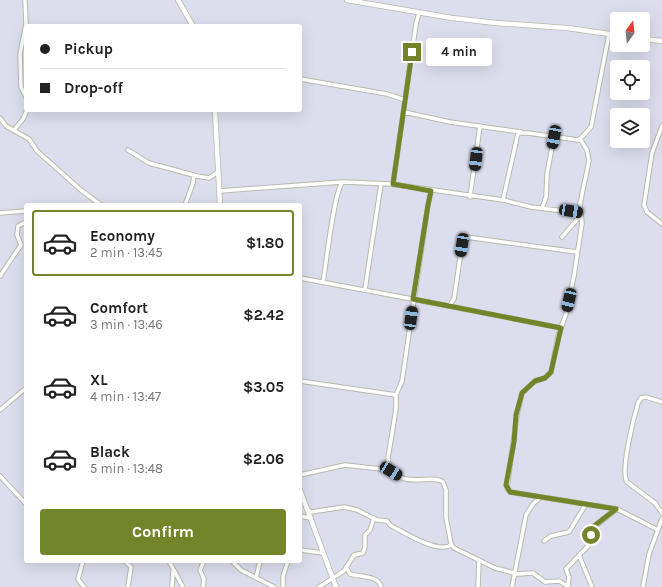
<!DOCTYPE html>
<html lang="en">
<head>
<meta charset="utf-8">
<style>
	:root { --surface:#fff; --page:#f6f6f6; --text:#222; --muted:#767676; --line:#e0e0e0; --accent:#73852b }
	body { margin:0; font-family:Karla,sans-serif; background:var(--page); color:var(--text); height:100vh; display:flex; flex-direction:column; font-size:15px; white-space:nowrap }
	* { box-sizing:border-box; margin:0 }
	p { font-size:13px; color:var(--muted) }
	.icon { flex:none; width:22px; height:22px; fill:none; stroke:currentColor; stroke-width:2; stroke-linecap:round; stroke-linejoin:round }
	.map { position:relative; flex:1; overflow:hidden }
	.panel { position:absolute; left:24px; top:203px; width:278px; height:360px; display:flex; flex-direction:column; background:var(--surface); border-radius:4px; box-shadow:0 4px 16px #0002 }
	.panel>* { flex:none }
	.top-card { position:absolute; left:24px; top:24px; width:278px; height:88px; border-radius:4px; box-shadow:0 4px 16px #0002; display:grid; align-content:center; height:88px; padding:0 16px; background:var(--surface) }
	.needle { width:26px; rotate:15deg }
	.controls { position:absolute; left:610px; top:12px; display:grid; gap:8px }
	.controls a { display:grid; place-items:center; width:40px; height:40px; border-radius:4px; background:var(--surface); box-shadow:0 4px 16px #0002; font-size:20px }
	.end { position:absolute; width:18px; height:18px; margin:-9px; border:5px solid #73852b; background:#fff; box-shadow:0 0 0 2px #fff }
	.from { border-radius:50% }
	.bubble { position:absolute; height:28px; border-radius:4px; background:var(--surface); box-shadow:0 4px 16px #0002; font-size:13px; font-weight:700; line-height:28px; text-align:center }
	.car { position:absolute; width:12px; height:24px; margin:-12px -6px; border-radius:5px; box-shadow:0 0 3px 1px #0007; background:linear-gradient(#222 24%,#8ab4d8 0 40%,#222 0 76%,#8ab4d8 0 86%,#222 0) }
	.top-card b { display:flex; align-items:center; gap:14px; height:38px; font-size:15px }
	.top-card b+b { border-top:1px solid var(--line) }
	.top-card i { width:10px; height:10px; background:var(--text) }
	ul { padding:7px 0 0; list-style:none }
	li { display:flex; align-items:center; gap:12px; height:66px; margin:0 8px 6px; padding:0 8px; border:2px solid transparent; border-radius:4px }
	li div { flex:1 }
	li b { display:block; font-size:15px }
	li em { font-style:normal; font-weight:700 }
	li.current { border-color:var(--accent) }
	li>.icon { width:36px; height:36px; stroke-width:1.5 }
	.primary-button { display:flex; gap:8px; margin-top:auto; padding:8px 16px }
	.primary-button a { flex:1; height:46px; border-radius:4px; background:var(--accent); color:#fff; font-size:16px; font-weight:700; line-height:46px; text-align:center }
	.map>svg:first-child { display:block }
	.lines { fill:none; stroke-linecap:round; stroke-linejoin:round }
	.minor-casing { stroke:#b8bbac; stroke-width:5.5 }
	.tertiary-casing { stroke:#b8bbac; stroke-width:6 }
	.minor { stroke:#fff; stroke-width:3.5 }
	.tertiary { stroke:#fff; stroke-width:4.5 }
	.route { stroke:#73852b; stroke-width:5 }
</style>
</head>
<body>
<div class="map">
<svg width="662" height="587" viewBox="0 0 662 587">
	<rect width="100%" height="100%" fill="#dcdded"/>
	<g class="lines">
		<defs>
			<path id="minor" d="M25,0L26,24L20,54L21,87L26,97
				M300,79L387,94L405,100
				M404,112L450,122L521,132
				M0,118L6,126L29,139L37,151L81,190L101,205
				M662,126L652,153L644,205L647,212L662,224
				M14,130L23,119L27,110
				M580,139L587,150L589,161L580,204L582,223L574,276L566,314L558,336L551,372L545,378L535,381L522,393L517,415L507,488L510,492L617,509L658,530
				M128,150L149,163L197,176L209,178L218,172
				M393,184L416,24L419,13
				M220,191L342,182
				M431,191L428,205L402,381L396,395V409L388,458L389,468C405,490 431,473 443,482L446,490V517L451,544L454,548L495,568L518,574L533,573L545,582L559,581L569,587
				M470,197L480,126
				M503,200L531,207L580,213
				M185,205L193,183L194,175
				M542,208L546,197L547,174L554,137
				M0,213L26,211
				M562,237L581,215
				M0,276L21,245L17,235L18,226L26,222
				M300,278L449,306L454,299L462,245L466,237L577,252
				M323,282C326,266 334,189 343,182L391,184L503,200L518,133H528L578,140L581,138L591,127L609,34
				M365,289L381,184
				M449,306L561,328
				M300,381L396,395
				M662,402L646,397L641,398L638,403C634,417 620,471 627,482L655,503L662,513
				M0,410L26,388
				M300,475L345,465L381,469L388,465
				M0,476L26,504
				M308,510L311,512L344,507L357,510L377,520L387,521L390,525C403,532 438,554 451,545
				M300,516L311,518
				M544,541L551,536L569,532L586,504
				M300,550L323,553
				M579,555L592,587
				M83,561L78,579L84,587
				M125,561L131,567L128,587
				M169,561L183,587
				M232,561L241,570L274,587
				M346,567L350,574C359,577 379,575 381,587
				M256,578L260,561
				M568,586L569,577L566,569L588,546L593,528L617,509
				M172,587L173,571
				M203,587L204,579L200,570L204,561
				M283,587V576L288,561
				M319,587L344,571L354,555L363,553L365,547V535L370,530L374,518
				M478,587L479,561
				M512,587L526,515L533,504L541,497
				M643,587L649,554L662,519"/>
			<path id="tertiary" d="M178,0L193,26
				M347,0L452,18L496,23L567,28L617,35
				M643,39L662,41
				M215,110L220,205
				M300,490L336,587"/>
		</defs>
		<use href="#minor" class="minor-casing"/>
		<use href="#tertiary" class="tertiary-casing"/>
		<use href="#minor" class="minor"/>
		<use href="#tertiary" class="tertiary"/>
	</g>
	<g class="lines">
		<path class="route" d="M412,52L393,184L431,191L428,205L413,299L561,328L551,372L545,378L535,381L522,393L516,415L514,442L506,485L510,492L616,509L594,526L591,535"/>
	</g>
</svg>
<div class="controls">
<a><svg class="needle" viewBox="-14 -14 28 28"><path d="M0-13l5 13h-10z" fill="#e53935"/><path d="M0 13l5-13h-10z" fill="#767676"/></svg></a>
<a><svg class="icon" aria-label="locate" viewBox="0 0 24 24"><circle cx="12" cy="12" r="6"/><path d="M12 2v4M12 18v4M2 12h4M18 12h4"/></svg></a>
<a><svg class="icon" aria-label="layers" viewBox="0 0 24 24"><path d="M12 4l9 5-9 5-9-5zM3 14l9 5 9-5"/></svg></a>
</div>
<i class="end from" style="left:591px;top:535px"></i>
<i class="end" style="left:412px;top:52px"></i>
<div class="bubble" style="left:426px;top:38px;width:66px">4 min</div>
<i class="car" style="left:554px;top:137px;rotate:191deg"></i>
<i class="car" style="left:476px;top:159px;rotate:187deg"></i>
<i class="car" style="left:571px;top:211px;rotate:99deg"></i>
<i class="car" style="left:462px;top:245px;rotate:189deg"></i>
<i class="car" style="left:569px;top:300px;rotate:193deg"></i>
<i class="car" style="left:411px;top:318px;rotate:8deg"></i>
<i class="car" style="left:391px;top:471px;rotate:122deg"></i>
<div class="top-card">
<b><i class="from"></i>Pickup</b>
<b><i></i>Drop-off</b>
</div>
<section class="panel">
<ul>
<li class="current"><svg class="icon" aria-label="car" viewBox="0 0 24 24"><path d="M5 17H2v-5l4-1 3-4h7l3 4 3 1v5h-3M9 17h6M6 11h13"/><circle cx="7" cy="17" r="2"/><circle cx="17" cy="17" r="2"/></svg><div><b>Economy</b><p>2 min · 13:45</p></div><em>$1.80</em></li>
<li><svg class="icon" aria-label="car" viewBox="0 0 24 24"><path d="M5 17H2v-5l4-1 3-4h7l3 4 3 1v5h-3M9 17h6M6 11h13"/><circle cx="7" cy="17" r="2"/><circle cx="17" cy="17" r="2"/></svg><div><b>Comfort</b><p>3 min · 13:46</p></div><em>$2.42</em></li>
<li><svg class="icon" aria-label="car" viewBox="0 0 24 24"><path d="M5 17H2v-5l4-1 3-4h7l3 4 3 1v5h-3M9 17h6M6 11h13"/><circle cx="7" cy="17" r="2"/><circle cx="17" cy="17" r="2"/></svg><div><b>XL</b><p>4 min · 13:47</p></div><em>$3.05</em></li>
<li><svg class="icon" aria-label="car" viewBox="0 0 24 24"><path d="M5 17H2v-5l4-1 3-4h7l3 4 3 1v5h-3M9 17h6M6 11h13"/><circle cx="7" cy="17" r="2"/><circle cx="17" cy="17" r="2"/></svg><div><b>Black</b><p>5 min · 13:48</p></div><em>$2.06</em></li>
</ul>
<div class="primary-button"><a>Confirm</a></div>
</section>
</div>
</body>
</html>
